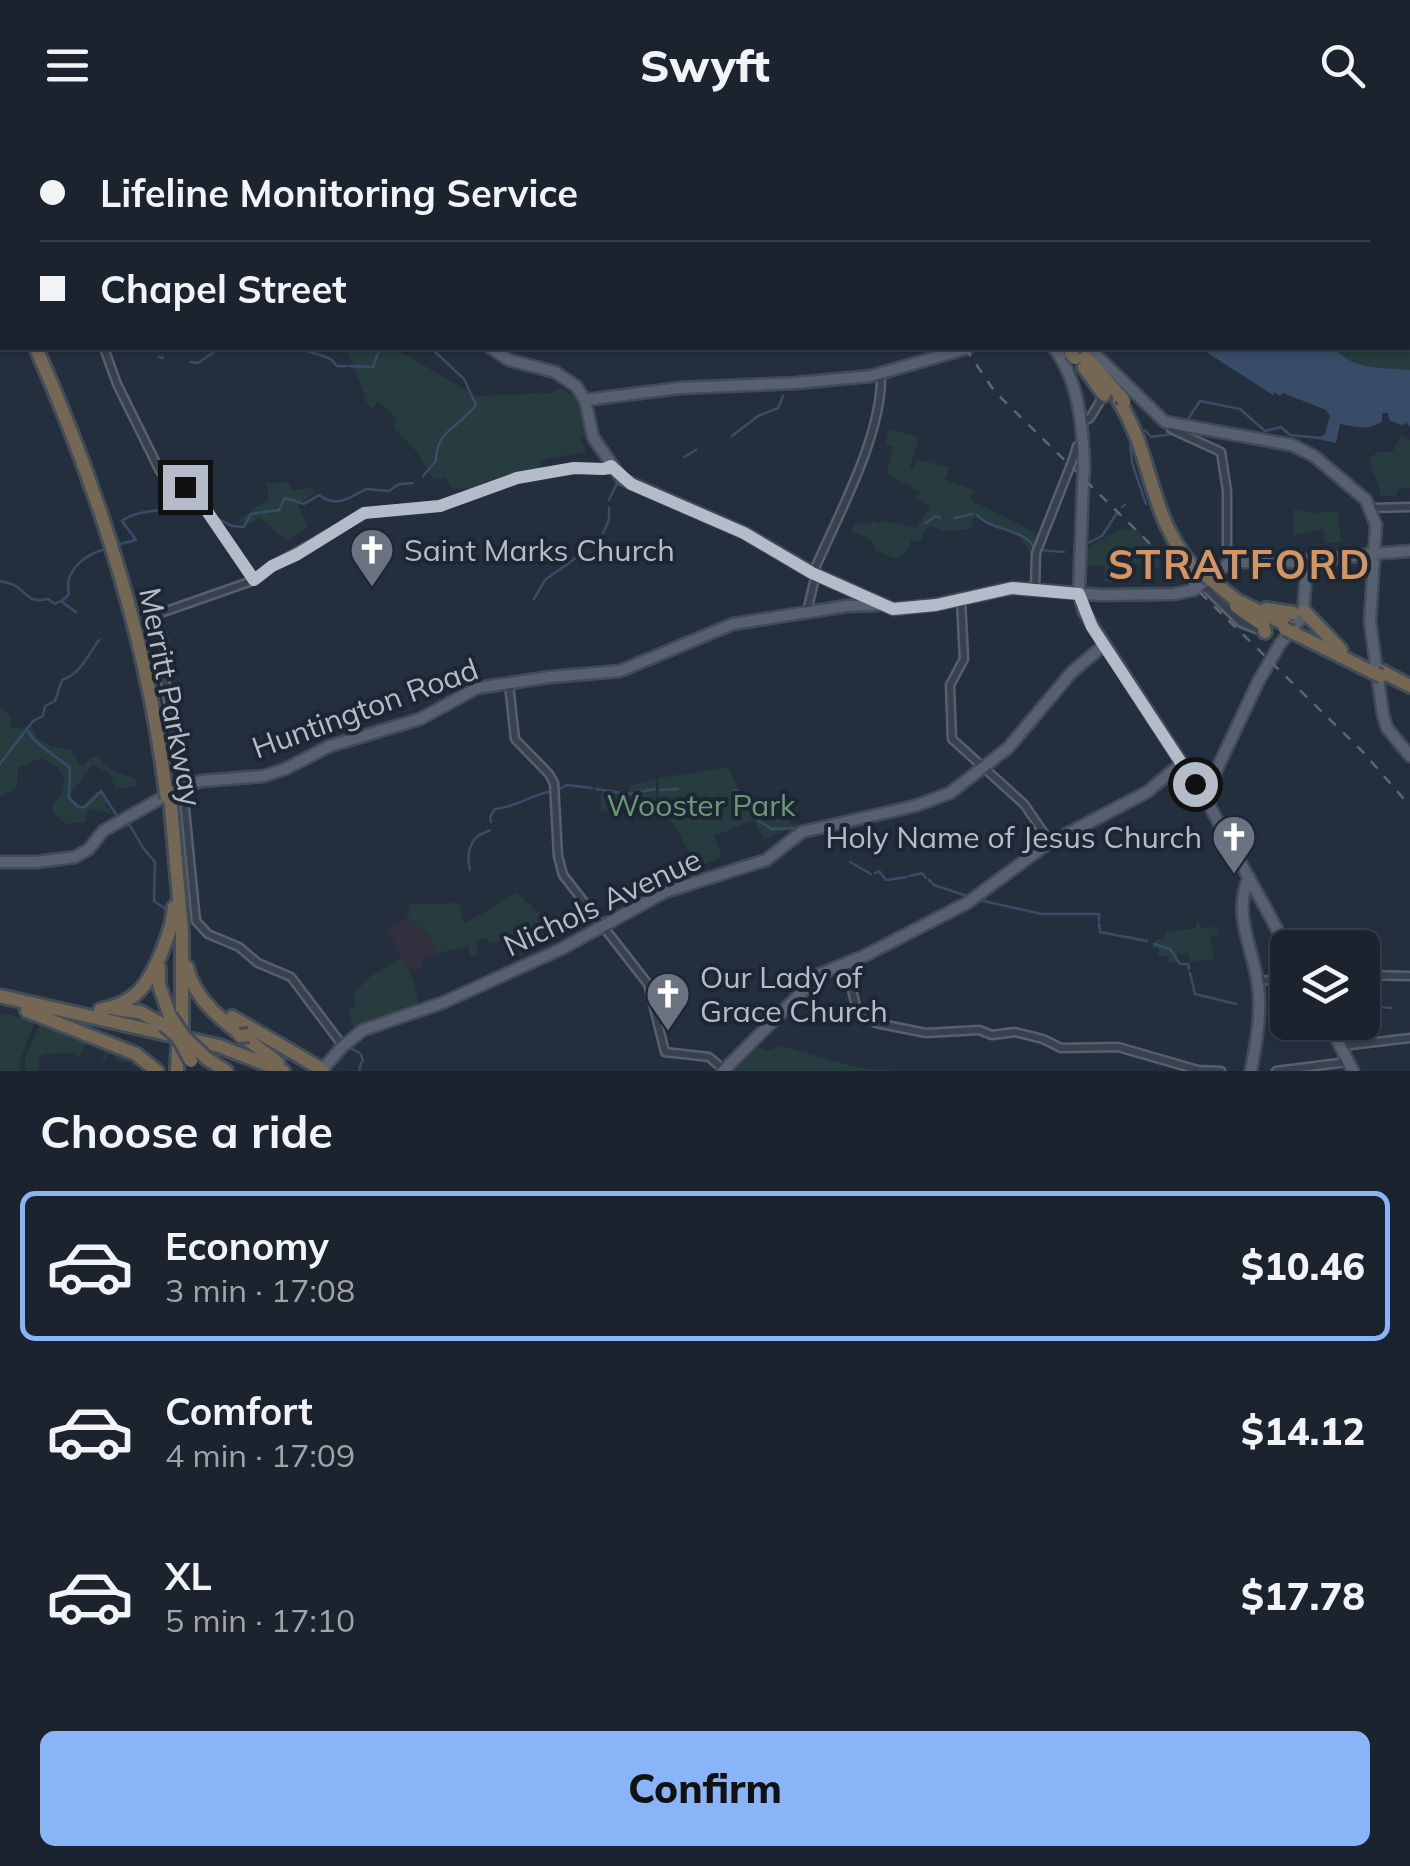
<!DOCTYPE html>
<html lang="en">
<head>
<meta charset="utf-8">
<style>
	:root { --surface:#1b232e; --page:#242b36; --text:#f1f3f6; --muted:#a0a4aa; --line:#39404a; --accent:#8ab4f8 }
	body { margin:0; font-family:Mulish,sans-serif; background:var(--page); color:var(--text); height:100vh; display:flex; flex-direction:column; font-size:38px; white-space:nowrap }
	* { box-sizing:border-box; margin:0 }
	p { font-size:32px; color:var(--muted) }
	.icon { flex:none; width:55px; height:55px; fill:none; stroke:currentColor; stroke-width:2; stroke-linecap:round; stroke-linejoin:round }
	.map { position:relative; height:941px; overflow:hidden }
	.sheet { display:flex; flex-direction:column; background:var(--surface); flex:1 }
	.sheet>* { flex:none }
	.hud { position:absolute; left:0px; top:0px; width:1410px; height:220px; box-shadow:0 2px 8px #0004,0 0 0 2px var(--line); display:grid; align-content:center; height:220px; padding:0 40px; background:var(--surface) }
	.controls { position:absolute; left:1270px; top:800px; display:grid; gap:20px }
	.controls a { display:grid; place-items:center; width:110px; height:110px; border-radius:15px; background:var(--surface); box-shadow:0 2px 8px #0004,0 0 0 2px var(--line); font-size:50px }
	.end { position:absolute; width:45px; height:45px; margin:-22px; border:12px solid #b4bcc9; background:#111; box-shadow:0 0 0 5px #111 }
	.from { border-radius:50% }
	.hud b { display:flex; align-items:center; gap:35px; height:95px; font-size:38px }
	.hud b+b { border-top:2px solid var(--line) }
	.hud i { width:25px; height:25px; background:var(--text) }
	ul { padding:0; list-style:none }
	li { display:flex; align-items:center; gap:30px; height:150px; margin:0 20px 15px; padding:0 20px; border:5px solid transparent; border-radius:15px }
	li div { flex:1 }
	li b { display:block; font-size:38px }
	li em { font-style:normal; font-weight:800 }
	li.current { border-color:var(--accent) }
	li>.icon { width:90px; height:90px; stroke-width:1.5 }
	h2 { padding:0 40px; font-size:45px; line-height:120px }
	.button { display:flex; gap:20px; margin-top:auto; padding:20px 40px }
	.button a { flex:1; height:115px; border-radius:15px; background:var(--accent); color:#111; font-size:40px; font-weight:800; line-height:115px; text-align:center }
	header { display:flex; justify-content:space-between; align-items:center; height:130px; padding:0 40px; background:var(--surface); font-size:45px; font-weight:800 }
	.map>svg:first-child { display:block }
	.medical { fill:#32303f }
	.green { fill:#263c3f }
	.water { fill:#394c67 }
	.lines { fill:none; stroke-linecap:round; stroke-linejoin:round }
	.stream { stroke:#394c67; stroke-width:2.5 }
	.minor-casing { stroke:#565f6c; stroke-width:11 }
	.major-casing { stroke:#414a57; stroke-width:15 }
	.highway-casing { stroke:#434c59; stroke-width:18 }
	.minor { stroke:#38414e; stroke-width:6 }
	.major { stroke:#56606e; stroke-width:10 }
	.highway { stroke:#746855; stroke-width:12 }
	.rail { stroke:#5a6575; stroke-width:2.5; stroke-dasharray:10 10; stroke-linecap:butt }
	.minor-bridge-casing { stroke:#565f6c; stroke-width:11; stroke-linecap:butt }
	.major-bridge-casing { stroke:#414a57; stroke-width:15; stroke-linecap:butt }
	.highway-bridge-casing { stroke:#434c59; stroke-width:18; stroke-linecap:butt }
	.minor-bridge { stroke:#38414e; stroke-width:6 }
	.major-bridge { stroke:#56606e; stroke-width:10 }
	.highway-bridge { stroke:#746855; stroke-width:12 }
	.route { stroke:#b4bcc9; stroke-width:12 }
	.labels { text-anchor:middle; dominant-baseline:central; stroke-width:8; stroke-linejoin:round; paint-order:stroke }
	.poi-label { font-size:30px; fill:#b4bcc9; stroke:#1d2633; text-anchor:start }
	.street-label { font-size:30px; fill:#b4bcc9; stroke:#1d2633 }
	.park-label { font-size:30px; fill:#6b9a76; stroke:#1d2633 }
	.district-label { font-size:40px; font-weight:bold; letter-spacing:2.5px; fill:#d59563; stroke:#1d2633 }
</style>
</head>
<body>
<header><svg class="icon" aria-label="menu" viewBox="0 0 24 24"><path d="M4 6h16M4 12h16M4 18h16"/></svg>Swyft<svg class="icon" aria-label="search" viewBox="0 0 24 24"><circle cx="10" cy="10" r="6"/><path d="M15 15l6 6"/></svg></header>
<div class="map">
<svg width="1410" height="941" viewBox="0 0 1410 941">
	<rect width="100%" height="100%" fill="#242f3e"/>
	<path class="medical" d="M406,788L428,803L438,823L421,829L424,837L408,843L388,798Z"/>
	<path class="green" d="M1259,0H1410V240C1380,237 1355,241 1334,218H1408V2Z
		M347,218L379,220L394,218L476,266L551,263L561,258L584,273L590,304L580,307L586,322L549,328L541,333L540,341L470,359L452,358L445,347L434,350L415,320L393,297L397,288L378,271L372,278L367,273Z
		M889,299L919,307L909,339L913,340L917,330L950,337L944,349L974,360L969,369L1040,405L1034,423L1028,420L1019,406L974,387L971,399L944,401L928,395L920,412L912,410L904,425L895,429L876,420C871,405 862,407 851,402L855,393L870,395L873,391L880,394L881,390L917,398L930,376L916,369L920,362L887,344L893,316L885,315Z
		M1402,305L1410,311V358L1399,359L1395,366H1380C1380,351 1369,340 1370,327L1379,322H1392Z
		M288,352L292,360L312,358L315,363L298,375L307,397L288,412L260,388L244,397L239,389L269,369L266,353Z
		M1294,379L1315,383L1338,381L1341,412L1325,413L1323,399L1294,405Z
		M1136,399L1158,420L1156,423L1161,437L1150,440L1148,433L1126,434L1125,446H1112V453L1104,451L1105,436H1088L1087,418L1118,400Z
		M0,578L10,585L11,597L22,599L32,596C34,615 57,617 71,620L82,637L91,627H97L109,638L137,650L136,656L116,659L109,643L92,635L69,666L82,677L96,662L102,661L108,671L105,676L113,684L88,679L85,692L66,694L54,684L52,677L63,660L64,646L55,635L41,628L18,638L17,657L0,667Z
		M728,637L736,655L759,688L789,689L790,694L797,693L803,700L792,705L787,700L764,709L754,690L714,706L722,727L697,737L668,684L658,683L659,648Z
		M656,649L655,683L624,678L601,682V665L605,660L629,663L631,655Z
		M517,763L540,784L536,791L585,777L587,779L490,814L486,808L475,812L479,825L470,827L468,816L438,823L428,803L406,788L410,782L408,774L459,773L464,794Z
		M1196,791H1199L1201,798L1216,797L1218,804L1211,806L1214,829L1190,832L1188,823L1177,825L1178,832L1169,833L1168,826H1157L1159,818H1151L1156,810L1164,808L1166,802L1196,798Z
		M401,828L414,850L419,878L354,899L348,878L355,877L354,863L371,846Z
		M0,883L33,891C33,908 18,920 20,941H0Z
		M40,891L131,927L130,932H118L113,924H108L103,934L104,920L92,913L85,915L79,927L73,923L44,924L40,926L38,941H25C23,921 36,910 40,891Z
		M756,916L766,921L782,916L860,938L897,941H729Z"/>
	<path class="water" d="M1200,218H1334C1355,241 1380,237 1410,240V297L1407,293L1401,295L1389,290L1388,283H1382V291C1369,302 1354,296 1340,294L1336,313L1318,309L1325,304L1330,286L1326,280L1283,263L1280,266L1274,262L1273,265Z"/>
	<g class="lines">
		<path class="stream" d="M0,103L2,102
			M0,206H2
			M299,218L331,229L337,236H347
			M221,221L236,218
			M159,227L163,228
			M190,232L198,233L214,222
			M350,236L373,237L380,218
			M1186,292L1200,271L1240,279L1265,301L1281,297L1290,305L1320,308
			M1145,300L1151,307L1172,304
			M732,306L758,286L778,278L783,266
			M1130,309L1132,333L1146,374
			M684,327L696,320
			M423,346L436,331C435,301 461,296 476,275L464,249L431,218
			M609,370L619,349
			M1122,377L1125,375
			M977,385C991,401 1023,398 1035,418
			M213,386L232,396L244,397L251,384L279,380L285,368L304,374L319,365C337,379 350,367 366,359L389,361L399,354L413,353
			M955,388L972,384
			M926,393L936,386L940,388
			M603,403L609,390V378
			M120,414L136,410L122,391C136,379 186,376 204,384
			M1084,415L1102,406L1117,383
			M1040,420L1064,422
			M0,451C5,453 10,453 14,455C30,464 26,473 48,469L55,474L61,471
			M534,469L545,450L584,422
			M63,470L69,464C63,441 86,424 105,419
			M62,472L76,482
			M28,601C37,617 56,625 70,638L69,668L78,677H85L101,661L117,686
			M0,634L33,591L43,586L45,576L55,571L62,550C81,544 89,523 99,510
			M559,659L567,655L592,658
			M596,659L629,664L655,659
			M660,660L678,659
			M736,660L759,691L772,699L800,698
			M128,692L143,718L155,732L154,771L170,782
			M491,692L490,687L495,679C518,677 531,664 553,661
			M850,732L871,744
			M470,740C467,729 468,714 478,706C481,703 487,703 490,700
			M875,743L879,741L886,750L907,747
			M910,746L922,743L926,748
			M929,750L934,755L967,766
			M979,770L1042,784H1099V791
			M1099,794L1100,802L1147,811
			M1154,814L1170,819L1180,834H1188L1189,839
			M1190,843L1195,864L1236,874
			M1271,867L1277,869L1279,875L1288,878
			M1362,875L1391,878
			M349,917L361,924L363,931
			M359,941L361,933"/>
		<defs>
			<path id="minor" d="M1095,0L1097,2
				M104,218L117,254L160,341L169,350L195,364L255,450
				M1082,292L1090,288L1104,265
				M1169,293L1171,299L1221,322L1227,361V422L1231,431
				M1073,329L1077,316L1083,314
				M1371,378L1410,377
				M813,443C837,387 883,305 881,244
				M1202,454L1241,493L1262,501
				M1035,459L1036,423L1070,337
				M961,470L964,529L950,555L952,609L1024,674L1050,712
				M807,481L816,444
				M509,554L515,609L549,644L554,653L558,726L563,745L648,854L665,922L709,927L724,940
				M846,835L856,876L876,893L926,903L979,900L992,905L1015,902L1043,909L1061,918L1118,917L1198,940L1221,941
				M1362,845L1410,846
				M1257,851L1288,849
				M343,916L291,847L258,833L239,817L208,804L196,791L179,618L166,561L163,510L155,485L252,451L274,435L366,383L443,375L517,348L549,342L577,338L614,340
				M1342,916L1410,908
				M1276,941L1347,932"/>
			<path id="major" d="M1020,0L1021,2
				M491,218L509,230L555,242L576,256L585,270L593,307L622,349L745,403L813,443L893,479L934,475L1012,458L1101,465L1174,464L1194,460L1230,432H1305L1372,424
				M1054,218C1079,251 1083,297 1084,337
				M1089,218L1165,292L1292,315L1314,326L1366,370L1376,395L1370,492L1383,585L1387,598L1410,626
				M585,270L680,258L796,253L871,246L968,218
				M1083,352L1079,464L1084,482L1209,675L1288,819
				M1371,424L1410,421
				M1209,675L1216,641L1258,552L1280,514L1303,486L1307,430
				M0,732H37L75,727L89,719L103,701L183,656L201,651L264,646L285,639L330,616L420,589L477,558L550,547L620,541L733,494L847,476L878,475
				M1249,747C1232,785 1253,817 1258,855C1262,884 1256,912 1251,941
				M1328,892L1353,941
				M321,941L343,916L363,900L442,873L561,819L665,762L766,730L802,702L915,676L950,663L1008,618L1072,542L1104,515
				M723,941L820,844L864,826L967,773L1046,715L1147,662L1182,633"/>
			<path id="highway" d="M887,0L888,2
				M0,25L2,20
				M0,127L2,132
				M36,218C99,360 147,508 166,663
				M1077,218L1122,268
				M1084,237L1104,265
				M1119,271C1156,331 1147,393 1203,447
				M1210,449L1236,470L1287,495
				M1236,476L1263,495L1265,502
				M1266,479L1293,483
				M1304,481L1341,520
				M1292,502L1376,544
				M1381,541L1410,556
				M170,665L182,803V902
				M187,837C196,880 246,906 278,933
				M159,838V855L170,886
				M0,866L219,916L283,941
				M115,879L140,882L164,895
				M100,880C136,873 147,856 161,824C167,808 173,794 174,777
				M27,881L136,924L157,941
				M232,887L323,940
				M206,928L226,941
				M177,941L178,917"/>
		</defs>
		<use href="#minor" class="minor-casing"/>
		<use href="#major" class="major-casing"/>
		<use href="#highway" class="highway-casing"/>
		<use href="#minor" class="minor"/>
		<use href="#major" class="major"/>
		<use href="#highway" class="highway"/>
		<path class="rail" d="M607,0L616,2
			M880,0L882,2
			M838,2L842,0
			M965,218L995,262L1363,622L1410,676"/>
		<defs>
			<path id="minor-bridge" d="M1070,337L1073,329"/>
			<path id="major-bridge" d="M1083,352L1084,337"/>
			<path id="highway-bridge" d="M1071,223L1075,228
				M1122,268L1124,272
				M1205,445L1210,449
				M1285,499L1292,502
				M1376,544L1381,546
				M166,663L167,667
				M170,886L184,907L206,928
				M164,895L178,907L191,931
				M240,906L249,905"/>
		</defs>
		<use href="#minor-bridge" class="minor-bridge-casing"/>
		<use href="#major-bridge" class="major-bridge-casing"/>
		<use href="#highway-bridge" class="highway-bridge-casing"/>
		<use href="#minor-bridge" class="minor-bridge"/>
		<use href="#major-bridge" class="major-bridge"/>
		<use href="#highway-bridge" class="highway-bridge"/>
	</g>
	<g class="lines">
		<path class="route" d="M185,357L198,368L254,450L272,436L298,424L364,383L440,376L517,348L574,338L604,339L611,336L631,354L744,403L812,443L893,479L936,475L1012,458L1079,464L1092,497L1195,654"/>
	</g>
	<defs>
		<symbol id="church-pin" viewBox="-11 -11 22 30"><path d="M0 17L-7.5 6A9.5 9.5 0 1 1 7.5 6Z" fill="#6b7280" stroke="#1d2633"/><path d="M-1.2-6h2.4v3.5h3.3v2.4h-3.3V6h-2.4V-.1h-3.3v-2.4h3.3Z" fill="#fff"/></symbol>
	</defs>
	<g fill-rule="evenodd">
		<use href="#church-pin" x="347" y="395" width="50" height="68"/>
		<use href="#church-pin" x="1209" y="682" width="50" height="68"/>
		<use href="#church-pin" x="643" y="839" width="50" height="68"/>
	</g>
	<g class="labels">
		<g class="poi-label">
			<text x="404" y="420">Saint Marks Church</text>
			<text x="1202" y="707" text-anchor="end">Holy Name of Jesus Church</text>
			<text x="700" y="847">Our Lady of<tspan x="700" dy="34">Grace Church</tspan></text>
		</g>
		<g class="street-label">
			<text transform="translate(171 567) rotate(79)">Merritt Parkway</text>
			<text transform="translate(365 578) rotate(-20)">Huntington Road</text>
			<text transform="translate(602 772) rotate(-25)">Nichols Avenue</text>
		</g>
		<g class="park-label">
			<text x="701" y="675">Wooster Park</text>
		</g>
		<g class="district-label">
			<text x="1240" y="434">STRATFORD</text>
		</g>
	</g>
</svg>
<div class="controls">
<a><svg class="icon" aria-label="layers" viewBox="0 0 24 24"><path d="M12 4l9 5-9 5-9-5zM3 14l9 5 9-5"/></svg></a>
</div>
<i class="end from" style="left:1195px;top:654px"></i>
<i class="end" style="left:185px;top:357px"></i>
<div class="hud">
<b><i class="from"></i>Lifeline Monitoring Service</b>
<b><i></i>Chapel Street</b>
</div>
</div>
<section class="sheet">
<h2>Choose a ride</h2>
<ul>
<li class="current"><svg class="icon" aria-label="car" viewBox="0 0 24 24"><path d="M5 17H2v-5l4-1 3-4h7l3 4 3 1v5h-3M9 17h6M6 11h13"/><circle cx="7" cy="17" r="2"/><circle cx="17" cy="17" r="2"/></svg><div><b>Economy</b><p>3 min · 17:08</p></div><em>$10.46</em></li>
<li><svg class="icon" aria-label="car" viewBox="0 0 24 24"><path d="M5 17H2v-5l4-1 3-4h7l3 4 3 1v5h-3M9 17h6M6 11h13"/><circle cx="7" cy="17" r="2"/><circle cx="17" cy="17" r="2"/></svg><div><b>Comfort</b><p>4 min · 17:09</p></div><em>$14.12</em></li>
<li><svg class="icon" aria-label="car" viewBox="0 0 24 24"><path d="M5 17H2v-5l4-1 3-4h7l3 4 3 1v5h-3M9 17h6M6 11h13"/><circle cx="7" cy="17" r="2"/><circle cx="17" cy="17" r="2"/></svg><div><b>XL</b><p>5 min · 17:10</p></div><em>$17.78</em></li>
</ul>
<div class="button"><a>Confirm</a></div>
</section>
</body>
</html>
